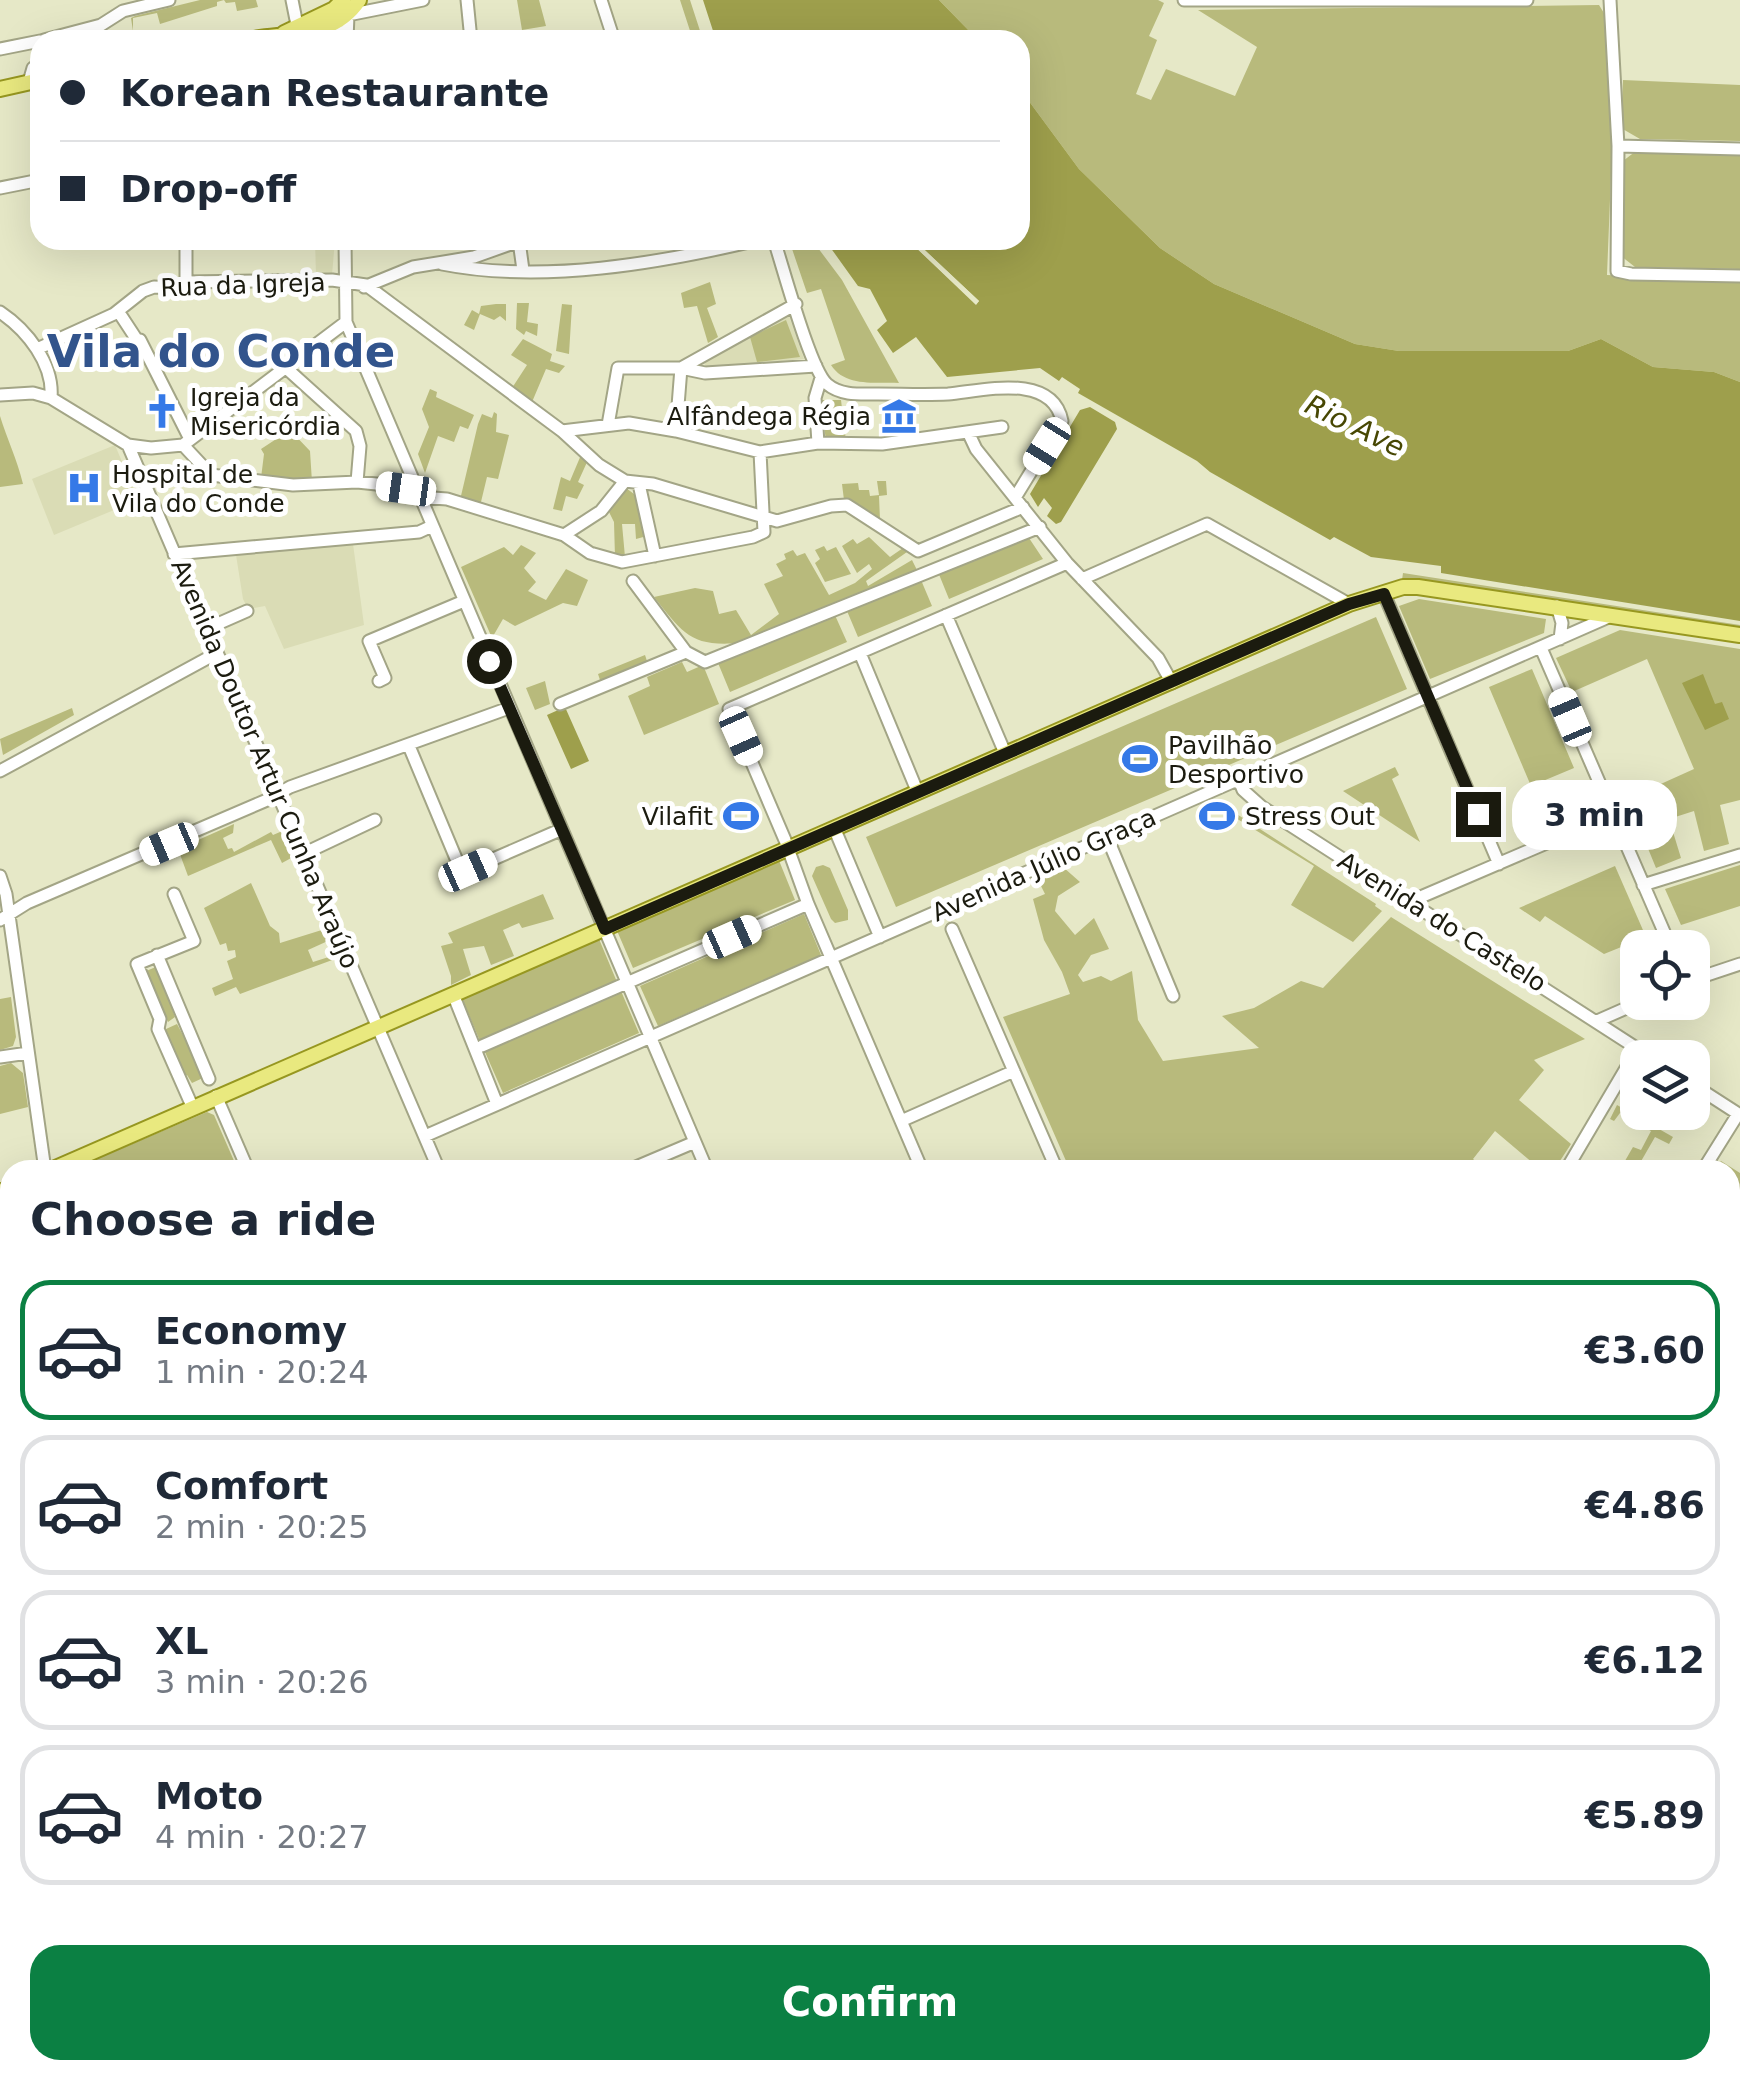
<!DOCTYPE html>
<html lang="en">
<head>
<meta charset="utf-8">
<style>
	:root { --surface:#fff; --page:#f6f6f7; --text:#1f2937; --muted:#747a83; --line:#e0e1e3; --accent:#0b8043 }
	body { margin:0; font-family:"DejaVu Sans",sans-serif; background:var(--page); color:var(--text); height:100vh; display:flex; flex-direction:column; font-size:38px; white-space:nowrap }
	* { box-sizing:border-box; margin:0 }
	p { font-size:32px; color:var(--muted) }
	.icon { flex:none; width:55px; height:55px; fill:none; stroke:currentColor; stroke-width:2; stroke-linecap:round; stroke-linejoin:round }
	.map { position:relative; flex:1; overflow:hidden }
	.drawer { position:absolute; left:0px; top:1160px; width:1740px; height:920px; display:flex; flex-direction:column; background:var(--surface); border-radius:30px 30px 0 0; box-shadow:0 10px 40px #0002 }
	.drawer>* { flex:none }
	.banner { position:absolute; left:30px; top:30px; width:1000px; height:220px; border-radius:30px; box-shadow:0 10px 40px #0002; display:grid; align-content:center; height:220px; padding:0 30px; background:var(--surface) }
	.fabs { position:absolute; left:1620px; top:930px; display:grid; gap:20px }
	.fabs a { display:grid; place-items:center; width:90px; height:90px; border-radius:20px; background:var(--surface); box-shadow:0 10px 40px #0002; font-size:50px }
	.end { position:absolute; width:45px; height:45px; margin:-22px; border:12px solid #1b1b0f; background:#fff; box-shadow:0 0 0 5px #fff }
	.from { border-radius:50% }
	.bubble { position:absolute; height:70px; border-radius:30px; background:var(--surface); box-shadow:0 10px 40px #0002; font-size:32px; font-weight:800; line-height:70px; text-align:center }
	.car { position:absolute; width:30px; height:60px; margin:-30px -15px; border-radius:12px; box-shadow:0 0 8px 2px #0007; background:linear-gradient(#fff 24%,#345 0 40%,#fff 0 76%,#345 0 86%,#fff 0) }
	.banner b { display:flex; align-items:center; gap:35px; height:95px; font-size:38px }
	.banner b+b { border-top:2px solid var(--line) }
	.banner i { width:25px; height:25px; background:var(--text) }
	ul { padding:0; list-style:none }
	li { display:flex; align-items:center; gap:30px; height:140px; margin:0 20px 15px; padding:0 10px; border:5px solid var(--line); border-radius:30px }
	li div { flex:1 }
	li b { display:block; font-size:38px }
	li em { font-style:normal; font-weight:800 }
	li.active { border-color:var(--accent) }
	li>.icon { width:90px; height:90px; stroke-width:1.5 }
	h2 { padding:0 30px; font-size:45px; line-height:120px }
	.primary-button { display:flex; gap:20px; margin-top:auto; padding:20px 30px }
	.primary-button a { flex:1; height:115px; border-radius:30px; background:var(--accent); color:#fff; font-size:40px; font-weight:800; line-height:115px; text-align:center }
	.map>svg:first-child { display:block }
	.built { fill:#dadcb5 }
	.green { fill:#b8ba7c }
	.forest { fill:#babc68 }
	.water { fill:#9e9f4c }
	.pier { fill:#e6e8c7 }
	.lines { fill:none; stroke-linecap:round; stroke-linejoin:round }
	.minor-casing { stroke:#a3a586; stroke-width:15 }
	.major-casing { stroke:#979720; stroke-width:18 }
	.minor { stroke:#fff; stroke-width:11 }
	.major { stroke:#e9e97f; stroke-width:14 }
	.route { stroke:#1b1b0f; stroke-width:12 }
	.labels { text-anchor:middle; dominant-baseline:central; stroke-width:10; stroke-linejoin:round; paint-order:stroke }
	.street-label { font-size:25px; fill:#1b1b0f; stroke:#fff }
	.poi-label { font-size:25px; fill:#1b1b0f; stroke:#fff; text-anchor:start }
	.water-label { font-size:28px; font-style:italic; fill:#474703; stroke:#fff }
	.town-label { font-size:45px; font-weight:bold; fill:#32548c; stroke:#fff }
</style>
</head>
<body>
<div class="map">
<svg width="1740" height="2080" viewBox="0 0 1740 2080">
	<rect width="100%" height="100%" fill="#e6e8c7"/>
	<path class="built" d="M315,240H335L332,275H316Z
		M789,316L804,359L706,368L703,359Z
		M115,445L138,500L54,535L32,479Z
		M353,544L364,625L284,649L265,606L248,609L243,599L236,555Z"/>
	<path class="green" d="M200,0H256L258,7L237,11L235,2L226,3L224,0L217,2V6L160,24L157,13L133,18V31L131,18L135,16Z
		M517,0H539L546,26L522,30Z
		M680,0H690L703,40H693Z
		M939,0H1158L1164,3L1149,36L1157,40L1136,94L1151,100L1166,69L1235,96L1257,47L1198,10L1599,5L1607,18L1612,150L1607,275L1740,280V382L1714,372L1653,367L1601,339L1568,351H1399L1355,344L1214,284L1160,248L1079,169L1020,89V40H978Z
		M1623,80L1740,85V141L1640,139L1621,128Z
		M1636,151L1740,153V269L1635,267L1621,256L1623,161Z
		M789,240H812L842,280L899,383C875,382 845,387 831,365L845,360L821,289L807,293Z
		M710,282L716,304L707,308L718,337L708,343L697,306L684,308L681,293Z
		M517,303H529L527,322L538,324L537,336L526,331L524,335L516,329Z
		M496,304H506V321L500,316L494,320L480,314L474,330L464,325L472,310L479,314L481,306Z
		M562,304L572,305L569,354L556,351Z
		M786,320L800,357L757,362L750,337Z
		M523,339L552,354L550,361L565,366L559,373L546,369L532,402L512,388L527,365L511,355Z
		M430,389L437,392L436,397L474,415L468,429L460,426L454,442L438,436L425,473L418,454L429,427L422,409Z
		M820,400H841L846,441L826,440Z
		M494,412L497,414L496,432L509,435L498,479L487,477L480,506L460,500L478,424L482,414L492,418Z
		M0,416C7,439 17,459 23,484L0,487Z
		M290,430L310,451L312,482L261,478L264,454L261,449Z
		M581,455L588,460L578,482L584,485L577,499L566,496L562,511L553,509L561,477L570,481Z
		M877,481H886L887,495L879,496L880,520L858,504L844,500L842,484L858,483L859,490H869L870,496L879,495Z
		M626,488L638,497L647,536L636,539L635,524H622L625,557H615L614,522L608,510Z
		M1027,535L1043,559L949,599L938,572Z
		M869,537L890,557L903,548L907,552L866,581L868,586L912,560L919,574L739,643C690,647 683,633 654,597L695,588L713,591L719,614L736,610L751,635L779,614L764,584L783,576L776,564L786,559L784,554L793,550L797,556L805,553L829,595L855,583L872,569L869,564L857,573L842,546L853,539L857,544Z
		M521,545L536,553L524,568L536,582L528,591L546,600L566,569L588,580L577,606L563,603L515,626L503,619L492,638L461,567L504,547L513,555Z
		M824,546L827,551L836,547L851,574L825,582L815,563L820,559L815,550Z
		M1403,573L1740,625V629L1422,579L1402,580Z
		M921,580L932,606L858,637L847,611Z
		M1419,599L1546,619L1544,633L1430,679L1399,606Z
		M834,613L847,642L730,692L718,663Z
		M1376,617L1407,689L896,907L866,837Z
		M1620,630L1740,649V800L1720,805L1729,844L1704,851L1694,811L1669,819L1681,858L1656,868L1631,807L1646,800L1643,792L1694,769L1647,659L1572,692L1556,658Z
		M645,655L648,664L601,683L598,674Z
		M682,662L687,672L703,665L719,704L644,735L628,696L650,686L647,677Z
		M1532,669L1574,768L1531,786L1489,687Z
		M545,681L550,704L535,710L526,688Z
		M72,708L74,715L3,755L0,739Z
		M1395,767L1399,775L1392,779L1420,842L1343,791Z
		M1218,802L1376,904L1375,906L1382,911L1353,942L1291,905L1314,866L1213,804Z
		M234,824L233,833L223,838L228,849L232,848L234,852L271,832L273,835L280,832V824L293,857L282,863L271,840L188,876L178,849Z
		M778,858L795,900L633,968L615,926Z
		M823,865L830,868L848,910V920L835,923L831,919L812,876L816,867Z
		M1740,865V906L1681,925L1665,889Z
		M1615,866L1646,937L1604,954L1545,916L1540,922L1519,908Z
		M1063,867L1080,882L1058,896L1055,911L1075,935L1094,918L1109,949L1091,955L1078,975L1083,982L1101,976L1111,981L1132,971L1138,1020L1163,1061L1259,1048L1222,1016L1254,1008L1301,981L1323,988L1391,917L1585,1039L1534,1060L1544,1070L1519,1100L1571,1144L1554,1170H1541L1495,1131L1473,1159L1485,1170H1070L1003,1017L1070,994L1062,972L1044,940L1033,899L1045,894L1037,878Z
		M251,883L270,926L279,933L280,943L325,929L330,940L308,950L313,962L335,955V959L240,994L236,987L215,996L212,988L233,979L227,961L236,957L235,950L228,951L226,943L220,945L204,908Z
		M543,894L554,919L522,928L519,923L503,930L514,956L491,965L484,946L463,949L471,975L451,985V976L441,946L453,943L448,933Z
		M804,914L821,955L658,1026L640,986Z
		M599,939L617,982L480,1041L461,996Z
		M158,966L175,1017L168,1022L144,972Z
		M621,991L639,1033L503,1093L485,1052Z
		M11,997L16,1037L13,1046L0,1050V999Z
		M177,1024L205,1077L192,1083L187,1075L184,1077L163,1035L166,1029Z
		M11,1063L23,1073L28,1107L0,1114V1066Z
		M1617,1105L1673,1137L1669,1144L1655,1137L1636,1170L1622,1166L1633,1147L1641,1150L1651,1131L1620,1113L1614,1121L1610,1119Z
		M207,1112L214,1115L238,1170H71Z
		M1721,1161L1740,1173V1235L1730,1229V1170H1715Z
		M1740,1538V1629L1730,1632V1541Z
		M1740,1634V1724L1730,1721V1637Z
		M10,1639V1699L0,1701V1640Z
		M10,1707V1747L0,1749V1709Z"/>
	<path class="forest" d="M10,1197V1428L0,1424V1201Z
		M0,1433L10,1437V1552L0,1554Z
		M10,1559V1639L1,1641L0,1561Z"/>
	<path class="water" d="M703,0H939L978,40H716Z
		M1020,89L1079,169L1160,248L1214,284L1355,344L1399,351H1568L1601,339L1653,367L1714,372L1740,382V621L1441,573V566L1371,557L1334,537L1330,540L1210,472L1197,461L1078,393L1080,389L1062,377L1059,381L1040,368L947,377L916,337L893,353L877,330L887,321L870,289L858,286L825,240H908L976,304L979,301L914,240H1020Z
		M1090,407L1115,422L1117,429L1061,522L1056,524L1047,516L1052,508L1044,498L1038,507L1030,494L1080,410Z
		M1703,674L1715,704L1722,702L1729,719L1705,730L1682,683Z
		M565,707L589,761L571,769L547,715Z
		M10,1830V2070H1730V1834L1740,1840V2080H0V1836Z"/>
	<path class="pier" d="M908,240H914L979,301L976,305Z"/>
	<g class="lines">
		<defs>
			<path id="minor" d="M292,0L297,25
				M467,0L471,40
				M601,0L614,40
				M1184,0H1527
				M1610,0L1618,146L1617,271L1631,274L1740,276
				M335,15L338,40
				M348,15L423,0
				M44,40L101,25L123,11L169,0
				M347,40L348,15
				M0,49L40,41
				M29,82L33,68L40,63
				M1618,146L1740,149
				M0,188L40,180
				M345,240L346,322L707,1170
				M774,240C783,267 810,369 827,384C841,396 861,394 878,394C901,394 925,395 948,394C982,391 1052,372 1062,421L1016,496
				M519,241L523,270
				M442,264C543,284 660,263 758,240
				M186,282V240
				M364,287L413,267L474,257L522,240
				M796,304L681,368L705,373L816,366
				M118,311L137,340H140L190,439
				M0,312C27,330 54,364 51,398
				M37,349L114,314L143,291L154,287L173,288L186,282L332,280L366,285L562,431L599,465L625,481L653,484L777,521L831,506L847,505L918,551L1023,507
				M285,367L356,431L360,446L357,482
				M0,395L33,393L51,398L128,445L151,448L183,445L346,322
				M608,425L618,368H681L676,431
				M562,431L629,423L676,431L760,452L818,443L882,444L1002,427
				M968,432L976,449L1067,563L1158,658L1172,683
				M818,443L815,398L821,378
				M128,445L439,1170
				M183,445L211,475L293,485L357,482L415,488
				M639,484L655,556
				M420,497L447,499L564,535
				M564,535L590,553L622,562L753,537L764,532L760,452
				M564,535L601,511L625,481
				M174,554L419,532L432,526
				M1082,579L1207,524L1349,604
				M633,581L686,652
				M1384,594L1499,864
				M1557,606L1562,623L1560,639
				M946,615L1005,753
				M206,629L247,611
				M1541,648L1671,948
				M860,653L918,793
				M379,681L385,678L369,641L464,601
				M560,704L686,652L705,662L1040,527
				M409,746L460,868L468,870L560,830
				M0,771L217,653
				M1239,780L1243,790L1262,807L1652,1058
				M835,830L880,937
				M1107,837L1173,996
				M303,854L375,820
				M0,876L6,894L45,1170
				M1643,885L1740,855
				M174,894L194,941L137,964L160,1019L158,1029L192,1106
				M1409,902L1612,815
				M0,920L27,903L267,800L290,787L509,708
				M952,929L1057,1170
				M157,955L209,1079
				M1692,980L1740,964
				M453,994L497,1104
				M1597,1021L1640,1002
				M482,1046L808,904
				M0,1057L28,1053
				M1692,1084L1740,1115
				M216,1096L248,1170
				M901,1121L1014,1071
				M425,1136L1611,616
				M629,1170L695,1142
				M922,1170L808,904L785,840L729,709L1067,563
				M1566,1170L1638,1048
				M1703,1170L1738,1114
				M1730,1364L1740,1362"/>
			<path id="major" d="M284,33L334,9L343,0
				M247,40C288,32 333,39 359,0
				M0,89L40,80
				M51,1170L1349,604L1403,587H1418L1740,635
				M0,1192L10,1188
				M1730,1497L1740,1495
				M0,1767L10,1765"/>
		</defs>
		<use href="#minor" class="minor-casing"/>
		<use href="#major" class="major-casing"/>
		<use href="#minor" class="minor"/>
		<use href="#major" class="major"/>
	</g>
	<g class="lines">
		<path class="route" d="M489,661L605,929L1349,604L1384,594L1478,814"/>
	</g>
	<defs>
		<symbol id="church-bare" viewBox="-9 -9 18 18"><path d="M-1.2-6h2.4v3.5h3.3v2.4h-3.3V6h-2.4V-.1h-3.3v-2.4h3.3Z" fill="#3579e7" stroke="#fff" stroke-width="2.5" paint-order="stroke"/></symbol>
		<symbol id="museum-bare" viewBox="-9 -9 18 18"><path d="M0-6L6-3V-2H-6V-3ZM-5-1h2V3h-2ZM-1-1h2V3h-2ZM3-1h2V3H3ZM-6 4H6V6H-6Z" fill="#3579e7" stroke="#fff" stroke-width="2.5" paint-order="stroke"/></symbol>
		<symbol id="hospital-bare" viewBox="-9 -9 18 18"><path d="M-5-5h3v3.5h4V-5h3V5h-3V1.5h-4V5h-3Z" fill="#3579e7" stroke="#fff" stroke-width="2.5" paint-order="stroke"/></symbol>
		<symbol id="stadium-bare" viewBox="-9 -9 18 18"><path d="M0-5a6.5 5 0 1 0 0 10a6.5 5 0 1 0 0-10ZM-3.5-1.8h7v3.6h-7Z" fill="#3579e7" stroke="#fff" stroke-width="2.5" paint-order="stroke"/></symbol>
	</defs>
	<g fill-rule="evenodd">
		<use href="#church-bare" x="137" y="386" width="50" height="50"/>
		<use href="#museum-bare" x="874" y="391" width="50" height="50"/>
		<use href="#hospital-bare" x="59" y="463" width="50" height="50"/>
		<use href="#stadium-bare" x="1115" y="734" width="50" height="50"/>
		<use href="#stadium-bare" x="716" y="791" width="50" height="50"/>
		<use href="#stadium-bare" x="1192" y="791" width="50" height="50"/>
	</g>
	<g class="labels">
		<g class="street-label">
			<text transform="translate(243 285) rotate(-2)">Rua da Igreja</text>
			<text transform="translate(265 764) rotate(67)">Avenida Doutor Artur Cunha Araújo</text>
			<text transform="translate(1044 865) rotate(-24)">Avenida Júlio Graça</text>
			<text transform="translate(1442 922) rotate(32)">Avenida do Castelo</text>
		</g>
		<g class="poi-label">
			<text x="190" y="397">Igreja da<tspan x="190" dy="29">Misericórdia</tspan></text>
			<text x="871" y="416" text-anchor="end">Alfândega Régia</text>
			<text x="112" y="474">Hospital de<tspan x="112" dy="29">Vila do Conde</tspan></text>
			<text x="1168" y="745">Pavilhão<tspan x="1168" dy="29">Desportivo</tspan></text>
			<text x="713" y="816" text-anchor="end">Vilafit</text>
			<text x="1245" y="816">Stress Out</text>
		</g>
		<g class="water-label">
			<text transform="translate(1355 426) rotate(26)">Rio Ave</text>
		</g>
		<g class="town-label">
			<text x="221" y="351">Vila do Conde</text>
		</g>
	</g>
</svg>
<div class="fabs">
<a><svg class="icon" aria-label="locate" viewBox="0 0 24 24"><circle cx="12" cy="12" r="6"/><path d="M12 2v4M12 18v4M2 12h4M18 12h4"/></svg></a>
<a><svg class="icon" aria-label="layers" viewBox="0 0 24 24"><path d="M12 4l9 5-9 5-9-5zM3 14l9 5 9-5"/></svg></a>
</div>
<i class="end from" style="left:489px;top:661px"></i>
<i class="end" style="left:1478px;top:814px"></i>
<div class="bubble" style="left:1512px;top:780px;width:165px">3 min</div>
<i class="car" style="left:1047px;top:446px;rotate:212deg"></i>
<i class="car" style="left:406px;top:489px;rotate:278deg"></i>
<i class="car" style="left:1570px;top:717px;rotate:337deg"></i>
<i class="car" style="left:741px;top:736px;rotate:156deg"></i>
<i class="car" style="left:169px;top:844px;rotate:247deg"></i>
<i class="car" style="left:468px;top:870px;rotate:66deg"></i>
<i class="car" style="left:732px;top:937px;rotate:66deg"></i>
<div class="banner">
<b><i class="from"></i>Korean Restaurante</b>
<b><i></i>Drop-off</b>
</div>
<section class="drawer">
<h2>Choose a ride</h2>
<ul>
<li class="active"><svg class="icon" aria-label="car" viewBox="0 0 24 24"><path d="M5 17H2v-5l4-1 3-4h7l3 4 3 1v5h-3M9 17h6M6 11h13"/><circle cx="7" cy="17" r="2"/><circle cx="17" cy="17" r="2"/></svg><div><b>Economy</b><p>1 min · 20:24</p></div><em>€3.60</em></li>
<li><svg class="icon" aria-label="car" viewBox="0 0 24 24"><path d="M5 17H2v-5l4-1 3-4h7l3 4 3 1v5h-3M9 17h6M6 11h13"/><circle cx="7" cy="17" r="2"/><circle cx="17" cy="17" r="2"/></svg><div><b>Comfort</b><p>2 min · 20:25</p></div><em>€4.86</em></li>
<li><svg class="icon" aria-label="car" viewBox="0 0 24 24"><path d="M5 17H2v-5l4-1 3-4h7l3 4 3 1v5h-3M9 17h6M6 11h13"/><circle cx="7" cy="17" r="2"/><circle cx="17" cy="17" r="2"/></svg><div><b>XL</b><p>3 min · 20:26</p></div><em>€6.12</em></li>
<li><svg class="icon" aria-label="car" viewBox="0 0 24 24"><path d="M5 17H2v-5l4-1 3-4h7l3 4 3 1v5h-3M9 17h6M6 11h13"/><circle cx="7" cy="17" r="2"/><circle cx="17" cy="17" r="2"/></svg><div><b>Moto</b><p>4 min · 20:27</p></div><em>€5.89</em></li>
</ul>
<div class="primary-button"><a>Confirm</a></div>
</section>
</div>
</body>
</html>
